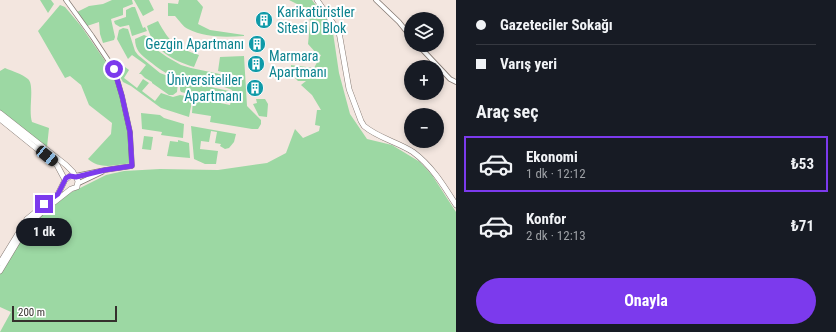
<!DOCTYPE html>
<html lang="tr">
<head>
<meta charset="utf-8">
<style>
  body { margin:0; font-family:"Roboto Condensed",sans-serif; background:#242831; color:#f1f3f6; height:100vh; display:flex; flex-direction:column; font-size:15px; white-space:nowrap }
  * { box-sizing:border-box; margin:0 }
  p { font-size:13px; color:#9ea1a6 }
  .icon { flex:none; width:22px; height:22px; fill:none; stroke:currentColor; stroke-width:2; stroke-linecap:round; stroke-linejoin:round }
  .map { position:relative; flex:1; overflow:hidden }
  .details { display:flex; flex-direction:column; background:#171b24; width:380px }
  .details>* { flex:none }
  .banner { display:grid; align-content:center; height:88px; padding:0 20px; background:#171b24 }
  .fabs { position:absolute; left:404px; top:12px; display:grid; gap:8px }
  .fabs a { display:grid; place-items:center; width:40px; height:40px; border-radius:50%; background:#171b24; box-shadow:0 2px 6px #0003; font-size:20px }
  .scale { position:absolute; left:12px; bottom:10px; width:105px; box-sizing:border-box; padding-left:4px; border:2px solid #35302d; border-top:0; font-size:11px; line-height:14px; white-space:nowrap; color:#35302d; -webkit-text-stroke:3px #fff; paint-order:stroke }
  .end { position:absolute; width:18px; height:18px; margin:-9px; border:5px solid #7c3aed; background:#fff; box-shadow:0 0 0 2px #fff }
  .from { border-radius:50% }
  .bubble { position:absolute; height:28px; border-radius:14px; background:#171b24; box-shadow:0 2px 6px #0003; font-size:13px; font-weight:700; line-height:28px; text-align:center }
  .car { position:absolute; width:12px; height:24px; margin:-12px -6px; border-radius:5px; box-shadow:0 0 3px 1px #0007; background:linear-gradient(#222 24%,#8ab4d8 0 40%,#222 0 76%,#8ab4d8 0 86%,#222 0) }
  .banner b { display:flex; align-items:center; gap:14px; height:38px; font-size:15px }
  .banner b+b { border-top:1px solid #363941 }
  .banner i { width:10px; height:10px; background:#f1f3f6 }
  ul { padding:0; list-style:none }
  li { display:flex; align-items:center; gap:12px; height:56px; margin:0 8px 6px; padding:0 12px; border:2px solid transparent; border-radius:0px }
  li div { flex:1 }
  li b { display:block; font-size:15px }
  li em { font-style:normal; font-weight:700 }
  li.active { border-color:#7c3aed }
  li>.icon { width:36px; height:36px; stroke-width:1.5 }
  h2 { padding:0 20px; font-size:18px; line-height:48px }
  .cta { display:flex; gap:8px; margin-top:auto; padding:8px 20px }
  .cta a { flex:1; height:46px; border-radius:24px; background:#7c3aed; color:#fff; font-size:16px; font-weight:700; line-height:46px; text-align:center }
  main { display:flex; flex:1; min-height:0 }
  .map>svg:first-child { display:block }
  .green { fill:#9cd8a3 }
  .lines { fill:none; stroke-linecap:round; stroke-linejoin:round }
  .minor-casing { stroke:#837871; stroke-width:5.5 }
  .major-casing { stroke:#837871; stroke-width:6 }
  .minor { stroke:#fff; stroke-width:4 }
  .major { stroke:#fff; stroke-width:5 }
  .route { stroke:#7c3aed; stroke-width:5 }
  .labels { text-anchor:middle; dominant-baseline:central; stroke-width:4; stroke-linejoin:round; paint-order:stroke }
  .culture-label { font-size:14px; fill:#0d838f; stroke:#fff; text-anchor:start }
</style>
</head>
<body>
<main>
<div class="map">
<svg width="456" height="332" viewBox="0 0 456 332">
  <rect width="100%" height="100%" fill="#f3e6df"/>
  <!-- green -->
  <path class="green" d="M 40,0 L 51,0 L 54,4 L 48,13 Z
    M 112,0 L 132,0 L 133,4 L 123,8 L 123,15 L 111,19 L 115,37 L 114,40 L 103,43 L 100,34 L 99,22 L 87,26 L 77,12 L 89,6 L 103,4 Z
    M 134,0 L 149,0 L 154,10 L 143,16 Z
    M 179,0 L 197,0 L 203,7 L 198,24 L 210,30 L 244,35 L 244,36 C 226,37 205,38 188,29 C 183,27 179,20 175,16 L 168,16 L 168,3 L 178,4 Z
    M 289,0 L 312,0 L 332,26 L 339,73 L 350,114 L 367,139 L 392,145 L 420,162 L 432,175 L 456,212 L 456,332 L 0,332 L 11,312 L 0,307 L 0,271 L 27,226 L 68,194 L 106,175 L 124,171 L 160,169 L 218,170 L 267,163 L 286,153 L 295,129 L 303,138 L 319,131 L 320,126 L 315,125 L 317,110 L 321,110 L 312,95 L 301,85 L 306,81 L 298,81 L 291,74 L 291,65 L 314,68 L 321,55 L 316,53 L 308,44 L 310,23 L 309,13 L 301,6 Z
    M 60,5 L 65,7 L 81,26 L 112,71 L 120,96 L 128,130 L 131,163 C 116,165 100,170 88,159 L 111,134 L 112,123 L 89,105 L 81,85 L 70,76 L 65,78 L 38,31 Z
    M 132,7 L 135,7 L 143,28 L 145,27 L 147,31 L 132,36 L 129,25 L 120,27 L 115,24 L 114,21 L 126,17 L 126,10 Z
    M 158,21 C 170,43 175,47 199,55 L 194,67 C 172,60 154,51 147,26 Z
    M 123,28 L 128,29 L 135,51 L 138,55 L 160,73 L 176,79 L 178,82 L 177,92 L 173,95 L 169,95 L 152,83 L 152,82 L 145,78 L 141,74 L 139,74 L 146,65 L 132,55 L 128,59 L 117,39 L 119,30 Z
    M 144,35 L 149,37 L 157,50 L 167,57 L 181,65 L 191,68 L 234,77 L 234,75 L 218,71 L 220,57 L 244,56 L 247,106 L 261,120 L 261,124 L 258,129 L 252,129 L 210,122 L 211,116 L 192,113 L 193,100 L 196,98 L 230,105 L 233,93 L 232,90 C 221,84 192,83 178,78 C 167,75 158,68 149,61 C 141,55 135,50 135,39 Z
    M 125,67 L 129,70 L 124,78 L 137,88 L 143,79 L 149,83 L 142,91 L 155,101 L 161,93 L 173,97 L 180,95 L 190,97 L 192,101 L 189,117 L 161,108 L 131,86 L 123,82 L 119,75 Z
    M 5,68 C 12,71 22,74 28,79 C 35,85 28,110 32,122 L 49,128 L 47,147 L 0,111 L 0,71 Z
    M 184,81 L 229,91 L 230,95 L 227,103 L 181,92 L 180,90 L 180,82 Z
    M 256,99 L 265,99 L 268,104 L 267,117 L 259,116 L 253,104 L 257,103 Z
    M 141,113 L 160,115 L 164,118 L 184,124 L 183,138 L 161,135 L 162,132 L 142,129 Z
    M 191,126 L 236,134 L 234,142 L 229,148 L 225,149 L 220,146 L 221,144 L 215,143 L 217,132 L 211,131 L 209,142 L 201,141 L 200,149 L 218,151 L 216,164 L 205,164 L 194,159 Z
    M 144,136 L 153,137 L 151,150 L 142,149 Z
    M 178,140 L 189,143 L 190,158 L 167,156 L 170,141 L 178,142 Z"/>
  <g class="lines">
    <defs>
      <path id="minor" d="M 66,0 L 92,36 L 114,69 L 122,96 L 130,132 L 132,166 L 105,170 L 75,176
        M 376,0 L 399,22 L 411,37
        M 418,45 L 450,79 L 456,82
        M 79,183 L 102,172"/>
      <path id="major" d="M 317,0 L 339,32 L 349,89 L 361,121 L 364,126 C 378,138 398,142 413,152 C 432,166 444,186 456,205
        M 0,113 L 66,165 L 73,172 L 75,176 L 70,176 L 65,180 L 57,165 L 0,119
        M 0,263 L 27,219 L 58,194 L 64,182
        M 0,271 L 27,226 L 43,211 L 71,189 L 77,187 L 78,181 L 76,177"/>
    </defs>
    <!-- minor casing -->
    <use href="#minor" class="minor-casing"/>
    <!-- major casing -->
    <use href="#major" class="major-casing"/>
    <!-- minor -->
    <use href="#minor" class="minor"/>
    <!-- major -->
    <use href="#major" class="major"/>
  </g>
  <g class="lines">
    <!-- route -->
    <path class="route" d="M 44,204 L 58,194 L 66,178 L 70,176 L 76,177 L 105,170 L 132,166 L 130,132 L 122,96 L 114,69"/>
  </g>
  <!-- icons -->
  <defs>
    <symbol id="building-disc" viewBox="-11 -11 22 22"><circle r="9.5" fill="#0f9aa8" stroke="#fff"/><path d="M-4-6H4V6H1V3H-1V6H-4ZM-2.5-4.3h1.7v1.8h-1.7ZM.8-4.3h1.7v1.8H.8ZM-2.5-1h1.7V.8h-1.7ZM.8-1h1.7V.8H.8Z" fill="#fff"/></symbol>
  </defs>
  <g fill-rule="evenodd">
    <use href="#building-disc" x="254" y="10" width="20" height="20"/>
    <use href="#building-disc" x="247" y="34" width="20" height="20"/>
    <use href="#building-disc" x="246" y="54" width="20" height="20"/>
    <use href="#building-disc" x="245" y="78" width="20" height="20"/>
  </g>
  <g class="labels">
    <!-- culture labels -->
    <g class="culture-label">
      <text x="277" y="12">Karikatüristler<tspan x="277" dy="16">Sitesi D Blok</tspan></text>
      <text x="244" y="44" text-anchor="end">Gezgin Apartmanı</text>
      <text x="269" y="56">Marmara<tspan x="269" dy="16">Apartmanı</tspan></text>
      <text x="242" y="80" text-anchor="end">Üniversiteliler<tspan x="242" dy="16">Apartmanı</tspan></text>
    </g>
  </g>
</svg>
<div class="fabs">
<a><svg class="icon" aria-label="layers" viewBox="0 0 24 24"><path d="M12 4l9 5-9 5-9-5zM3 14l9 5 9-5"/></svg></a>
<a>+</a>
<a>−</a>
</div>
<div class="scale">200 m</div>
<i class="end from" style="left:114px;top:69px"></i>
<i class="end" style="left:44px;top:204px"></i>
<div class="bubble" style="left:16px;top:218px;width:56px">1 dk</div>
<i class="car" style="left:47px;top:156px;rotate:129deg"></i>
</div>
<section class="details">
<div class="banner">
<b><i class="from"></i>Gazeteciler Sokağı</b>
<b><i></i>Varış yeri</b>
</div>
<h2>Araç seç</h2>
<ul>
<li class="active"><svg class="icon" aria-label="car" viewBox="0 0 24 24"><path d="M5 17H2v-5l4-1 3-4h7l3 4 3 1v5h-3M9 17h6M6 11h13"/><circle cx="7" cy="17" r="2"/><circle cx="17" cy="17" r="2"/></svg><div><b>Ekonomi</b><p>1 dk · 12:12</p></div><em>₺53</em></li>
<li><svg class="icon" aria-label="car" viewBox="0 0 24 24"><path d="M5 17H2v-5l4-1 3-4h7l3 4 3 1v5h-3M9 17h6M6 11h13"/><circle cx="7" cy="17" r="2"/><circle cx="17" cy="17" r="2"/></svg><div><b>Konfor</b><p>2 dk · 12:13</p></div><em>₺71</em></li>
</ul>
<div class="cta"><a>Onayla</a></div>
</section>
</main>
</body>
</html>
